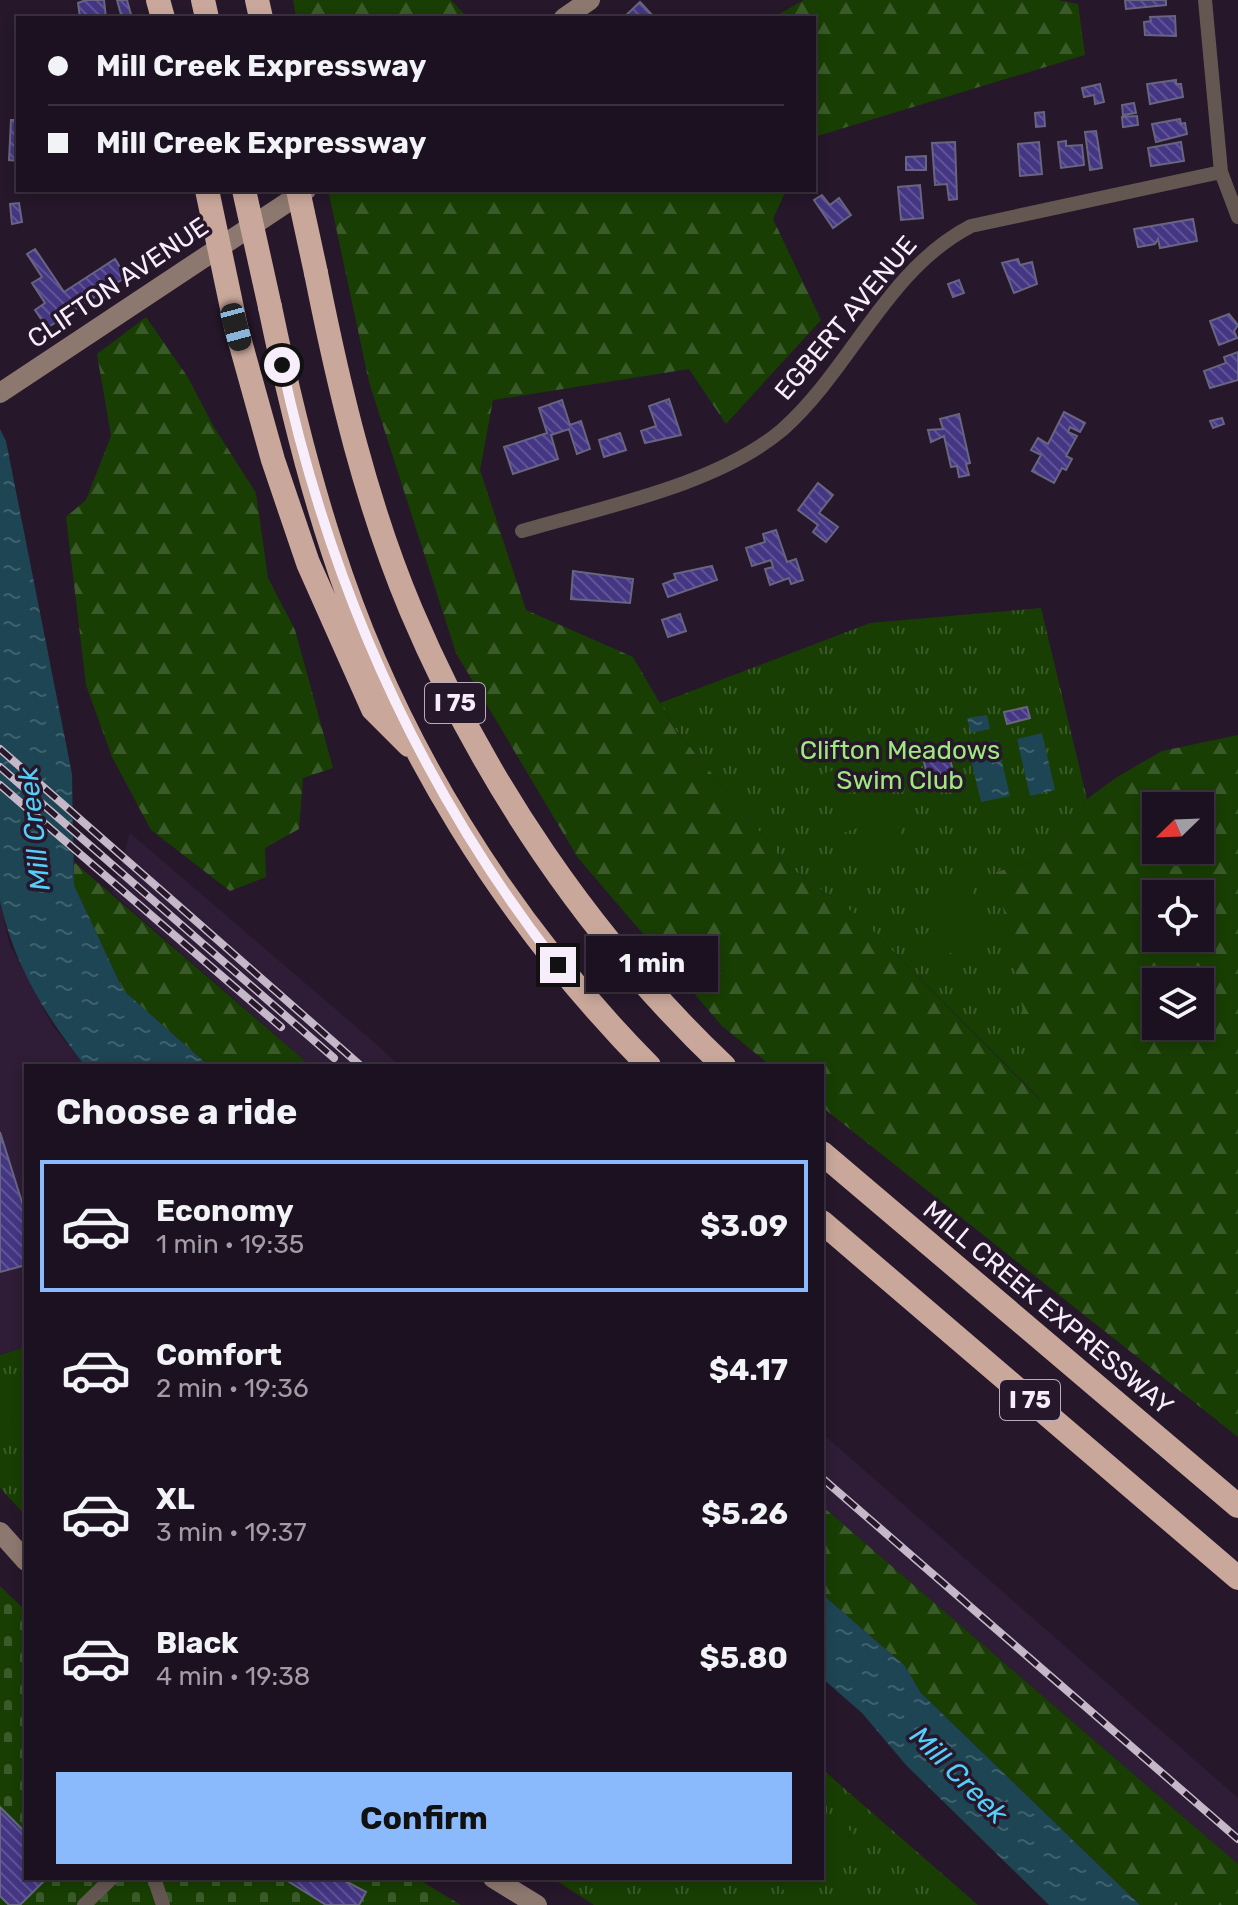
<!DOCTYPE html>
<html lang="en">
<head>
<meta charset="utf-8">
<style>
  body { margin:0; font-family:Rubik,sans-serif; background:#291f2d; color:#f1f3f6; height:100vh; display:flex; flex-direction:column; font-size:30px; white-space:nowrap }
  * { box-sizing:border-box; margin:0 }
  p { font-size:26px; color:#a09da5 }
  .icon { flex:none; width:44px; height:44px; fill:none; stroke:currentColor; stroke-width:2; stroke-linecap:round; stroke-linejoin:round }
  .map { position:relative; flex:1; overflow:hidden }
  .sheet { position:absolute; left:24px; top:1064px; width:800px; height:816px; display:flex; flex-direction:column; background:#1c1120; border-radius:0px; box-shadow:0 4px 12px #0003,0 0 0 2px #3a313e }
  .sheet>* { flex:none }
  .guide { position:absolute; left:16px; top:16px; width:800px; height:176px; border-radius:0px; box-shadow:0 4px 12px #0003,0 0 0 2px #3a313e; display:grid; align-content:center; height:176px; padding:0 32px; background:#1c1120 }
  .needle { width:52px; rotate:247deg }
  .buttons { position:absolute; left:1142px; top:792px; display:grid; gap:16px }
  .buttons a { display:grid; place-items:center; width:72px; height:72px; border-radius:0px; background:#1c1120; box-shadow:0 4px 12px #0003,0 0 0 2px #3a313e; font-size:40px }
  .end { position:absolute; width:36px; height:36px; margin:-18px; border:10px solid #f7edfb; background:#111; box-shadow:0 0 0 4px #111 }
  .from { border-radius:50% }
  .bubble { position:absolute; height:56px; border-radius:0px; background:#1c1120; box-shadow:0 4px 12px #0003,0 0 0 2px #3a313e; font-size:26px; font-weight:700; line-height:56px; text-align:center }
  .car { position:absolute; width:24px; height:48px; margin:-24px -12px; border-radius:10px; box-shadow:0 0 6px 2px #0007; background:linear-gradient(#222 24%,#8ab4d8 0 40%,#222 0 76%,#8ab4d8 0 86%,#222 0) }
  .guide b { display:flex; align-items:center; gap:28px; height:76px; font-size:30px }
  .guide b+b { border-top:2px solid #3a313e }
  .guide i { width:20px; height:20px; background:#f1f3f6 }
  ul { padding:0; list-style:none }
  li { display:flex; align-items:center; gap:24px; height:132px; margin:0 16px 12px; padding:0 16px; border:4px solid transparent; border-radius:0px }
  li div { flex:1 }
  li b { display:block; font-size:30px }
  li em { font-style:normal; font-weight:700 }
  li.on { border-color:#8abafc }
  li>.icon { width:72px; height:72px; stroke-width:1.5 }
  h2 { padding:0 32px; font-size:36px; line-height:96px }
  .cta { display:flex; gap:16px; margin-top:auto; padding:16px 32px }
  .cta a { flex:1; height:92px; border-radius:0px; background:#8abafc; color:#111; font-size:32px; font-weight:700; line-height:92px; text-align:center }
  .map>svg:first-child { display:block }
  .built { fill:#2f1c36 }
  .grass { fill:url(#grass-tufts) }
  .forest { fill:url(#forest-firs); fill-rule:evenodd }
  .cemetery { fill:url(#cemetery-stones) }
  .pitch { fill:#183e03 }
  .water { fill:url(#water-ripples) }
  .building { fill:url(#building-back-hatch); stroke:#676580; stroke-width:2 }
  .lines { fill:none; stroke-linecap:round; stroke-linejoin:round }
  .minor { stroke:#645752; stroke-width:14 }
  .secondary { stroke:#8d786f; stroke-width:20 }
  .motorway { stroke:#c9a79b; stroke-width:24 }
  .rail-casing { stroke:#c5b9c9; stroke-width:8 }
  .rail { stroke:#26172b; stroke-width:5; stroke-dasharray:15; stroke-linecap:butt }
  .motorway-bridge { stroke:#c9a79b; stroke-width:24 }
  .route { stroke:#f7edfb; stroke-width:10 }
  .labels { text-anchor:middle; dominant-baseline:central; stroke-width:7; stroke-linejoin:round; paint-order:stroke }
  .shield { fill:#26172b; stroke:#b8adbd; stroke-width:2 }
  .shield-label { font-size:24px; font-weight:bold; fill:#f7edfb }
  .street-label { font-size:26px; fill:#f7edfb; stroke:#26172b }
  .park-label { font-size:26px; fill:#9fe880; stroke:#26172b }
  .water-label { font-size:28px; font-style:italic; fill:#54cffb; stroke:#26172b }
</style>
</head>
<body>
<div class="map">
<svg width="1238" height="1905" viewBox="0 0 1238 1905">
  <defs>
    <pattern id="grass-tufts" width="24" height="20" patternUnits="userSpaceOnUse" patternTransform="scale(2)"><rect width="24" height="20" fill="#183e03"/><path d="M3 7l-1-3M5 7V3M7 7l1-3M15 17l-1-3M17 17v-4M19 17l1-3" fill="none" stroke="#3a5a29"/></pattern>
    <pattern id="forest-firs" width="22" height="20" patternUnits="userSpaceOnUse" patternTransform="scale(2)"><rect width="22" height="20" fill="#183e03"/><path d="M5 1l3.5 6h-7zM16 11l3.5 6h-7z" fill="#3a5a29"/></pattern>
    <pattern id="cemetery-stones" width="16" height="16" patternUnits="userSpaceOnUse" patternTransform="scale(2)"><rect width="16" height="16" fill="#183e03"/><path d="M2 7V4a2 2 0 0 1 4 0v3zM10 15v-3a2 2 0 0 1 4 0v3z" fill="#3a5a29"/></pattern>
    <pattern id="water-ripples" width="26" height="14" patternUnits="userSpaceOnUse" patternTransform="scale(2)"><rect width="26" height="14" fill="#1e4553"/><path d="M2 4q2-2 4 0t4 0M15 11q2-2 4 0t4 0" fill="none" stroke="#3f606d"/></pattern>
    <pattern id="building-back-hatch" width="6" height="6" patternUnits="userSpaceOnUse" patternTransform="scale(2)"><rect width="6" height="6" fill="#443683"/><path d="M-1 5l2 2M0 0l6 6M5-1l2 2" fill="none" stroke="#605395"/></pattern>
  </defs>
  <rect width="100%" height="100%" fill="#26172b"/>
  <!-- built -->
  <path class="built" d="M 130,833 L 375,1043 L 400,1066 L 311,1066 L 112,893 Z
    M 0,901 L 9,943 L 52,1025 L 85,1066 L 26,1066 L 26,1347 L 0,1355 Z
    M 822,1433 L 1238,1798 L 1238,1864 L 822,1506 Z"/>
  <!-- grass -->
  <path class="grass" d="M 1041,608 L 1087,799 L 1054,855 L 996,872 L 1042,1101 L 858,916 L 788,866 L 675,729 L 660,703 L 870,623 Z
    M 26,1347 L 26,1516 L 0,1488 L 0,1355 Z
    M 822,1769 L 978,1905 L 594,1905 L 552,1878 L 822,1878 Z"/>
  <!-- forest -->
  <path class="forest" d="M 293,0 L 451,0 L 468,18 L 296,18 Z
    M 804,0 L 1058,0 L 1078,4 L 1085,55 L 814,137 L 814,18 L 772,18 Z
    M 328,190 L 786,190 L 773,219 L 821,320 L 726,424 L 689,369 L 493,400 L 480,470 L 526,610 L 633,657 L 675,729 L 788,866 L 858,916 L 1040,1100 L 996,872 L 1054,855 L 1087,799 L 1117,777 L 1162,751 L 1238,735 L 1238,1437 L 822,1107 L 822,1066 L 771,1066 L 722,1026 L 578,858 L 456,653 L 369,382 ZM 1200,806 L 1200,850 L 1156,850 L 1156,806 ZM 1156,894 L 1200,894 L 1200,938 L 1156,938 ZM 1200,982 L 1200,1026 L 1156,1026 L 1156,982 Z
    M 146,317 L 187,376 L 214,427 L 256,493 L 268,578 L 295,630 L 333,768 L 303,778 L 299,829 L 265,848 L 266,877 L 230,891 L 151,830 L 112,757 L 86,685 L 66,517 L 86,500 L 111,436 L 97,354 Z
    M 74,862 L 311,1066 L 209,1066 L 123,990 L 74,885 Z
    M 822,1506 L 1238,1864 L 1238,1905 L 1140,1905 L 921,1693 L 905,1666 L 822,1594 Z"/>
  <!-- cemetery -->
  <path class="cemetery" d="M 0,1586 L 26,1611 L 26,1878 L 416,1878 L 461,1905 L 0,1905 Z"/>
  <!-- pitch -->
  <path class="pitch" d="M 865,723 L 873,748 L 819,766 L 811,740 Z
    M 876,757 L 884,782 L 830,800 L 822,774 Z
    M 887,790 L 895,816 L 841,833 L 833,808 Z
    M 898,825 L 906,850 L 852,868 L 844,843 Z
    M 970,883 L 978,908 L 924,924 L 916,899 Z
    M 980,917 L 987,942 L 933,958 L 926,933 Z
    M 26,1371 L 26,1432 L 0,1412 L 0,1392 Z
    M 822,1810 L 852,1832 L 822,1874 Z
    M 767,1878 L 819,1878 L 802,1903 Z"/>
  <!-- water -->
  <path class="water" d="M 0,429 L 6,441 L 72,774 L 74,885 L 123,990 L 209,1066 L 85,1066 C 45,1015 14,965 0,901 Z
    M 987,715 L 990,729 L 971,733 L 967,718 Z
    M 1042,733 L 1055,790 L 1030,796 L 1017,739 Z
    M 997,740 L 1010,796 L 981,802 L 968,747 Z
    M 822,1594 L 905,1666 L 921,1693 L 1140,1905 L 1049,1905 L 906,1765 L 862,1713 L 822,1678 Z"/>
  <!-- building -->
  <path class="building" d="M 86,0 L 104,0 L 106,18 L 80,18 L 78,3 Z
    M 117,0 L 127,0 L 132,18 L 122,18 Z
    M 1125,0 L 1166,0 L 1166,5 L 1126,9 Z
    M 640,2 L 653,16 L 623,18 Z
    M 1175,16 L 1176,36 L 1145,35 L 1144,22 L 1151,21 L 1150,17 Z
    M 1176,80 L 1176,84 L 1181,84 L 1183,97 L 1150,104 L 1147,84 Z
    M 1100,84 L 1104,102 L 1095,104 L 1094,95 L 1084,97 L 1082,88 Z
    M 1134,103 L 1136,113 L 1123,115 L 1122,105 Z
    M 1044,112 L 1045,126 L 1036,127 L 1035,113 Z
    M 1137,116 L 1138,125 L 1123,127 L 1122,117 Z
    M 1180,119 L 1181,124 L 1185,123 L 1187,134 L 1156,142 L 1152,124 Z
    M 11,120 L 18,120 L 18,161 L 9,160 Z
    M 1096,131 L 1102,168 L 1090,170 L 1085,132 Z
    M 1066,141 L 1066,146 L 1082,145 L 1084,165 L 1061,168 L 1058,142 Z
    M 955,142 L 957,199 L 949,200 L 947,184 L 935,185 L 932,143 Z
    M 1039,142 L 1042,174 L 1020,176 L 1018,144 Z
    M 1181,142 L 1184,161 L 1151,166 L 1148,148 Z
    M 926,156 L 926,170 L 906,170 L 906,157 Z
    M 920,185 L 923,218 L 901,220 L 898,187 Z
    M 822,195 L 830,205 L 839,198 L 851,215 L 833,228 L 814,200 Z
    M 19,203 L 22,222 L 12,224 L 10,204 Z
    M 1193,219 L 1197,241 L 1160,248 L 1158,239 L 1155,244 L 1138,247 L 1134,229 Z
    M 35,249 L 64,292 L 115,259 L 126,277 L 47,328 L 35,310 L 45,303 L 32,283 L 42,277 L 27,254 Z
    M 1018,259 L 1020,265 L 1032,262 L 1037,284 L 1014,293 L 1002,263 Z
    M 959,280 L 964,293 L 953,297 L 948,284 Z
    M 1229,314 L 1238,325 L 1234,331 L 1237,338 L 1219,345 L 1210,321 Z
    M 1238,352 L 1238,380 L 1210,388 L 1204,371 L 1226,363 L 1224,357 Z
    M 669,399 L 681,435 L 645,443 L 641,431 L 656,426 L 649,406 Z
    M 562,400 L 570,425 L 581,421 L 590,449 L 577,454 L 569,429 L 551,435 L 558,459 L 513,474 L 504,447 L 547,433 L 539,408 Z
    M 1064,412 L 1085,423 L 1080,432 L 1070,427 L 1068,432 L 1077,436 L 1066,456 L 1072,459 L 1066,470 L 1062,468 L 1054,483 L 1032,471 L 1041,455 L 1031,450 L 1038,438 L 1048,444 Z
    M 959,414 L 970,463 L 966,464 L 969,475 L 959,477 L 957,466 L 951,467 L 944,436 L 931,442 L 928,430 L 943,429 L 940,419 Z
    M 1222,418 L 1224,424 L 1213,428 L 1210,421 Z
    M 620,433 L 626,450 L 604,457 L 599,440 Z
    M 818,483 L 833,495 L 819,513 L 838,527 L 826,542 L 813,532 L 818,525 L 798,510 Z
    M 776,530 L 787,562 L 796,559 L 803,580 L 791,584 L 789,578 L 770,585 L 765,569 L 773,567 L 771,560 L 752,566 L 746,548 L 765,542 L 763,534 Z
    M 712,566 L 717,580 L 668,597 L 663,584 L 676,579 L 674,574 Z
    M 573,571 L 633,579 L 630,603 L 571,599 Z
    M 680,614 L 686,631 L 668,637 L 662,620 Z
    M 1027,707 L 1030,718 L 1007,724 L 1004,712 Z
    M 946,744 L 953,771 L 928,778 L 921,750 Z
    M 0,1132 L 26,1215 L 26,1265 L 0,1272 Z
    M 0,1807 L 26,1833 L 26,1878 L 47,1878 L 20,1905 L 9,1905 L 0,1896 Z
    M 283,1878 L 340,1878 L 366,1892 L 359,1905 L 326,1905 Z"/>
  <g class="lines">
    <!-- minor -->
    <path class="minor" d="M 1205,0 L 1221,172 L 1238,217
      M 522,531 C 603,507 717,485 782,430 C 852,368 886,270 971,226 L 1221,172
      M 154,1878 L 163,1905
      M 84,1905 L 112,1878"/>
    <!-- secondary -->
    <path class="secondary" d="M 564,18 L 590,0
      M 0,393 L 306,190
      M 0,1532 L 26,1561
      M 493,1878 L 537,1905"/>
    <!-- motorway -->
    <path class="motorway" d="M 158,0 L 163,18
      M 203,0 L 207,18
      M 257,0 L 261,18
      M 316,273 C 339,388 366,503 411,610 C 483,780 590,939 724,1066
      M 270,307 C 287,389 306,469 332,548 C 394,742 506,921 649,1066
      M 236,327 L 273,460 L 308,563 L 373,709 L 409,745
      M 822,1153 L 1238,1506
      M 822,1222 L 1238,1578"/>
    <defs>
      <path id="rail" d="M 0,749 L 361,1066
        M 0,767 L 334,1058
        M 0,785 L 281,1027
        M 822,1478 L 1238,1839"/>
    </defs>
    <!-- rail casing -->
    <use href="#rail" class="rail-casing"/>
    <!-- rail -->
    <use href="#rail" class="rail"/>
    <!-- motorway-bridge -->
    <path class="motorway-bridge" d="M 207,190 L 236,327
      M 244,190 L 270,307
      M 298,190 L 316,273"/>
  </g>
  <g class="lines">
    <!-- route -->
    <path class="route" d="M 282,365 C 329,584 420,788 558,965"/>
  </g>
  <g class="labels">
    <!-- shield labels -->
    <g class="shield">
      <rect x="425" y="683" width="60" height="40" rx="6"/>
      <rect x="1000" y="1380" width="60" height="40" rx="6"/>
    </g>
    <g class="shield-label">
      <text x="455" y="703">I 75</text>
      <text x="1030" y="1400">I 75</text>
    </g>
    <!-- street labels -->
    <g class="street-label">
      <text transform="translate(118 283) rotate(-34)">CLIFTON AVENUE</text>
      <text transform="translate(846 318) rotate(-50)">EGBERT AVENUE</text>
      <text transform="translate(1048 1308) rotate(40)">MILL CREEK EXPRESSWAY</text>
    </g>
    <!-- park labels -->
    <g class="park-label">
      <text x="900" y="750">Clifton Meadows<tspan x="900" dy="30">Swim Club</tspan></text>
    </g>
    <!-- water labels -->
    <g class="water-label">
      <text transform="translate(34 829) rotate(-96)">Mill Creek</text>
      <text transform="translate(959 1775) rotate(45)">Mill Creek</text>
    </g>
  </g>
</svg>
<div class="buttons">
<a><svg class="needle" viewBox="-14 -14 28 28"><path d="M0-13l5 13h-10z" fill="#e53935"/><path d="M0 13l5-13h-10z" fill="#a09da5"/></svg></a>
<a><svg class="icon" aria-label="locate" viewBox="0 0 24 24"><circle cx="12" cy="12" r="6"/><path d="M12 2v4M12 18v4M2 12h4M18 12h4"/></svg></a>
<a><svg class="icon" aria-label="layers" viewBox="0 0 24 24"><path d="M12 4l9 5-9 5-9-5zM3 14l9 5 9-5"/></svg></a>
</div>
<i class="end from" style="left:282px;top:365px"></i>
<i class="end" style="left:558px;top:965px"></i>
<div class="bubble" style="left:586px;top:936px;width:132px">1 min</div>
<i class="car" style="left:236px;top:327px;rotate:165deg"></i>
<div class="guide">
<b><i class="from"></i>Mill Creek Expressway</b>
<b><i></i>Mill Creek Expressway</b>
</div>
<section class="sheet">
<h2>Choose a ride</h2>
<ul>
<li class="on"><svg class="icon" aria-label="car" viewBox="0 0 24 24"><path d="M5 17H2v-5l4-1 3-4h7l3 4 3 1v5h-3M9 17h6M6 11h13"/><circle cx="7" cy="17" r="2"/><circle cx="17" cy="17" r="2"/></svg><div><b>Economy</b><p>1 min · 19:35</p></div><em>$3.09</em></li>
<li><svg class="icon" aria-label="car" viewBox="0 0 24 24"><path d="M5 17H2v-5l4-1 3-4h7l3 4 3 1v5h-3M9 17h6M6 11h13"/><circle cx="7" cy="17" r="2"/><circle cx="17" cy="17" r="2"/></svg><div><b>Comfort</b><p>2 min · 19:36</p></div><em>$4.17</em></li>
<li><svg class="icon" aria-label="car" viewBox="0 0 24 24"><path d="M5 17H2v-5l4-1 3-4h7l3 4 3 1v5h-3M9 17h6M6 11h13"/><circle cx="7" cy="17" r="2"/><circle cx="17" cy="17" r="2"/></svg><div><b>XL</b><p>3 min · 19:37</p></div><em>$5.26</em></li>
<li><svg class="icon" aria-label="car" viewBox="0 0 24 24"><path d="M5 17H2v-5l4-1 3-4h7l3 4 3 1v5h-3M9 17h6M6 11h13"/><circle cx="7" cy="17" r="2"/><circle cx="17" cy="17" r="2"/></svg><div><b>Black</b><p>4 min · 19:38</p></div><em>$5.80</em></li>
</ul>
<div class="cta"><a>Confirm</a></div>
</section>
</div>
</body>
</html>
